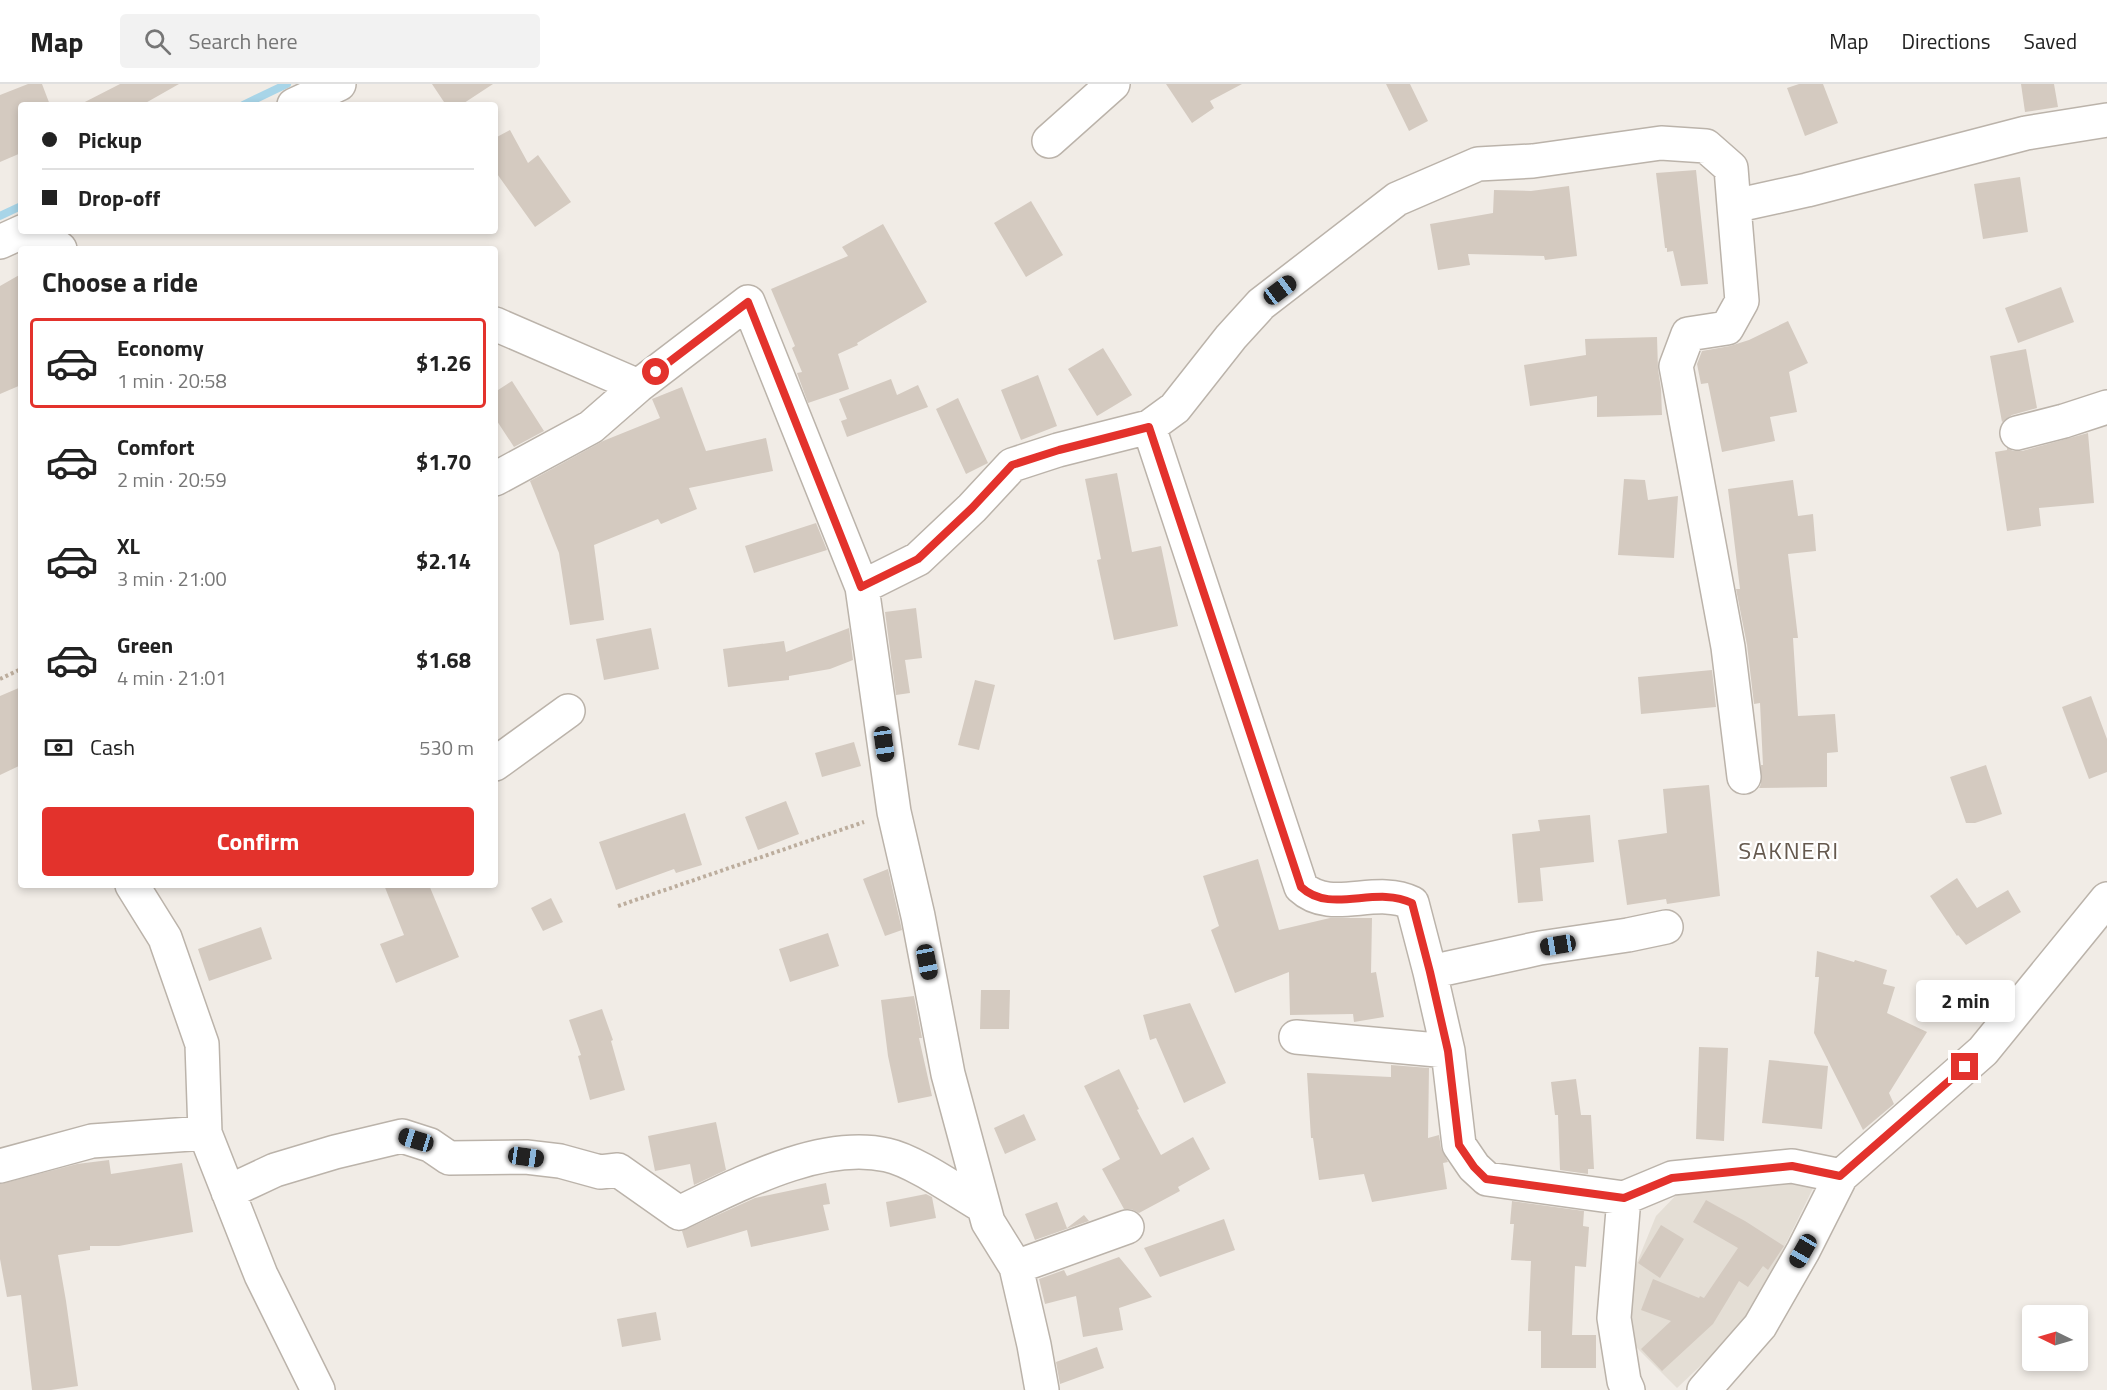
<!DOCTYPE html>
<html lang="en">
<head>
<meta charset="utf-8">
<style>
  body { margin:0; font-family:"Titillium Web",sans-serif; background:#f2f2f2; color:#222; height:100vh; display:flex; flex-direction:column; font-size:22px; white-space:nowrap }
  * { box-sizing:border-box; margin:0 }
  p { font-size:20px; color:#767676 }
  .icon { flex:none; width:33px; height:33px; fill:none; stroke:currentColor; stroke-width:2; stroke-linecap:round; stroke-linejoin:round }
  .map { position:relative; flex:1; overflow:hidden }
  .drawer { position:absolute; left:18px; top:162px; width:480px; height:642px; display:flex; flex-direction:column; background:#fff; border-radius:6px; box-shadow:0 3px 9px #0003 }
  .drawer>* { flex:none }
  .banner { position:absolute; left:18px; top:18px; width:480px; height:132px; border-radius:6px; box-shadow:0 3px 9px #0003; display:grid; align-content:center; height:132px; padding:0 24px; background:#fff }
  .needle { width:39px; rotate:275deg }
  .controls { position:absolute; left:2022px; top:1221px; display:grid; gap:12px }
  .controls a { display:grid; place-items:center; width:66px; height:66px; border-radius:6px; background:#fff; box-shadow:0 3px 9px #0003; font-size:30px }
  .end { position:absolute; width:27px; height:27px; margin:-14px; border:8px solid #e3322c; background:#fff; box-shadow:0 0 0 3px #fff }
  .from { border-radius:50% }
  .bubble { position:absolute; height:42px; border-radius:6px; background:#fff; box-shadow:0 3px 9px #0003; font-size:20px; font-weight:700; line-height:42px; text-align:center }
  .car { position:absolute; width:18px; height:36px; margin:-18px -9px; border-radius:8px; box-shadow:0 0 4px 2px #0007; background:linear-gradient(#222 24%,#8ab4d8 0 40%,#222 0 76%,#8ab4d8 0 86%,#222 0) }
  .banner b { display:flex; align-items:center; gap:21px; height:57px; font-size:22px }
  .banner b+b { border-top:2px solid #e0e0e0 }
  .banner i { width:15px; height:15px; background:#222 }
  ul { padding:0; list-style:none }
  li { display:flex; align-items:center; gap:18px; height:90px; margin:0 12px 9px; padding:0 12px; border:3px solid transparent; border-radius:6px }
  li div { flex:1 }
  li b { display:block; font-size:22px }
  li em { font-style:normal; font-weight:700 }
  li.on { border-color:#e3322c }
  li>.icon { width:54px; height:54px; stroke-width:1.5 }
  h2 { padding:0 24px; font-size:27px; line-height:72px }
  .pay { display:flex; align-items:center; gap:15px; height:66px; padding:0 24px; font-size:22px }
  .pay p { margin-inline-start:auto }
  .cta { display:flex; gap:12px; margin-top:auto; padding:12px 24px }
  .cta a { flex:1; height:69px; border-radius:6px; background:#e3322c; color:#fff; font-size:24px; font-weight:700; line-height:69px; text-align:center }
  header { display:flex; align-items:center; gap:36px; box-sizing:border-box; height:84px; padding:0 30px; background:#fff; border-bottom:2px solid #e0e0e0 }
  header strong { font-size:28px }
  nav { display:flex; gap:33px; margin-inline-start:auto; font-size:21px }
  .search { width:420px; height:54px; background:#f2f2f2; display:flex; align-items:center; gap:15px; box-sizing:border-box; padding:0 21px; border-radius:6px; color:#767676; font-size:22px }
  .map>svg:first-child { display:block }
  .residential { fill:#e4ded5 }
  .lines { fill:none; stroke-linecap:round; stroke-linejoin:round }
  .stream { stroke:#a8d5e8; stroke-width:8 }
  .building { fill:#d4cac0 }
  .minor-casing { stroke:#bbb3aa; stroke-width:36 }
  .path { stroke:#bcad9d; stroke-width:4; stroke-dasharray:3 3; stroke-linecap:butt }
  .minor { stroke:#fff; stroke-width:33 }
  .route { stroke:#e3322c; stroke-width:8 }
  .labels { text-anchor:middle; dominant-baseline:central; stroke-width:4.5; stroke-linejoin:round; paint-order:stroke }
  .neighbourhood-label { font-size:24px; letter-spacing:1.5px; fill:#65594e; stroke:#fff }
</style>
</head>
<body>
<header>
<strong>Map</strong>
<div class="search"><svg class="icon" aria-label="search" viewBox="0 0 24 24"><circle cx="10" cy="10" r="6"/><path d="M15 15l6 6"/></svg>Search here</div>
<nav><a>Map</a><a>Directions</a><a>Saved</a></nav>
</header>
<div class="map">
<svg width="2107" height="1306" viewBox="0 0 2107 1306">
  <rect width="100%" height="100%" fill="#f1ece6"/>
  <!-- residential -->
  <path class="residential" d="M 1816,1098 L 1748,1237 L 1677,1304 L 1629,1256 L 1634,1186 L 1656,1132 L 1683,1104 Z"/>
  <g class="lines">
    <!-- stream -->
    <path class="stream" d="M 243,21 L 287,0
      M 0,132 L 21,122"/>
  </g>
  <!-- building -->
  <path class="building" d="M 28,0 L 42,0 L 50,21 L 21,21 L 21,69 L 0,78 L 0,11 Z
    M 120,0 L 179,0 L 142,21 L 79,21 Z
    M 432,0 L 493,0 L 461,21 L 446,21 Z
    M 1166,0 L 1242,0 L 1210,17 L 1214,24 L 1192,39 Z
    M 1386,0 L 1410,0 L 1428,37 L 1409,47 Z
    M 1799,0 L 1823,0 L 1838,39 L 1805,52 L 1787,4 Z
    M 2021,0 L 2054,0 L 2058,23 L 2025,28 Z
    M 510,46 L 528,79 L 538,71 L 571,118 L 535,143 L 495,87 L 495,54 Z
    M 1696,86 L 1708,200 L 1681,202 L 1673,167 L 1667,168 L 1667,164 L 1665,164 L 1656,89 Z
    M 2020,93 L 2028,148 L 1983,155 L 1974,100 Z
    M 1569,102 L 1577,172 L 1545,176 L 1544,172 L 1468,170 L 1470,181 L 1438,186 L 1430,140 L 1493,129 L 1494,106 L 1531,107 Z
    M 1031,117 L 1063,171 L 1026,193 L 994,139 Z
    M 883,140 L 927,218 L 857,259 L 858,261 L 838,270 L 849,305 L 808,319 L 797,289 L 802,288 L 792,264 L 795,262 L 771,205 L 848,172 L 842,163 Z
    M 21,190 L 21,301 L 0,310 L 0,202 Z
    M 2061,203 L 2074,238 L 2018,259 L 2005,224 Z
    M 1788,237 L 1808,279 L 1789,288 L 1797,328 L 1770,333 L 1775,357 L 1722,368 L 1708,299 L 1701,300 L 1697,280 L 1702,267 L 1730,262 L 1749,256 Z
    M 1657,253 L 1658,285 L 1661,305 L 1662,331 L 1597,333 L 1597,312 L 1530,322 L 1524,281 L 1586,271 L 1585,255 Z
    M 1103,264 L 1132,311 L 1097,332 L 1068,285 Z
    M 2026,265 L 2037,324 L 2012,331 L 2002,338 L 1990,272 Z
    M 1038,291 L 1057,342 L 1021,356 L 1001,306 Z
    M 891,295 L 897,311 L 918,301 L 928,323 L 847,353 L 841,337 L 847,335 L 839,315 Z
    M 512,297 L 544,347 L 514,363 L 495,334 L 495,308 Z
    M 682,303 L 706,367 L 766,354 L 773,387 L 689,404 L 697,425 L 661,440 L 658,435 L 594,461 L 604,536 L 570,541 L 559,469 L 530,397 L 603,357 L 660,334 L 652,315 Z
    M 958,314 L 988,379 L 966,390 L 936,325 Z
    M 2088,349 L 2094,419 L 2039,424 L 2041,442 L 2007,447 L 1995,368 L 2007,366 L 2007,364 L 2013,367 L 2022,367 Z
    M 1117,389 L 1132,468 L 1161,462 L 1178,542 L 1114,556 L 1097,476 L 1101,475 L 1085,395 Z
    M 1624,395 L 1645,396 L 1648,416 L 1678,412 L 1674,474 L 1618,471 Z
    M 1793,396 L 1798,432 L 1813,430 L 1816,467 L 1788,470 L 1798,554 L 1793,554 L 1798,632 L 1835,630 L 1838,668 L 1827,669 L 1827,703 L 1759,704 L 1761,700 L 1761,681 L 1763,681 L 1760,619 L 1754,620 L 1747,561 L 1736,505 L 1740,505 L 1728,405 Z
    M 816,439 L 827,466 L 754,489 L 745,462 Z
    M 916,524 L 922,574 L 905,576 L 910,609 L 896,611 L 885,528 Z
    M 651,544 L 659,585 L 604,596 L 596,555 Z
    M 849,544 L 853,576 L 830,585 L 789,592 L 789,596 L 728,603 L 723,565 L 784,557 L 786,568 Z
    M 1712,586 L 1716,623 L 1641,630 L 1638,593 Z
    M 975,596 L 995,601 L 979,666 L 958,661 Z
    M 21,603 L 21,681 L 0,691 L 0,612 Z
    M 2091,612 L 2107,655 L 2107,688 L 2089,695 L 2062,623 Z
    M 854,658 L 861,682 L 822,693 L 815,669 Z
    M 1986,681 L 2002,730 L 1975,739 L 1966,739 L 1950,693 Z
    M 1709,701 L 1720,812 L 1667,820 L 1666,815 L 1627,821 L 1618,756 L 1667,749 L 1663,705 Z
    M 786,717 L 799,750 L 758,766 L 745,733 Z
    M 685,729 L 702,781 L 676,789 L 674,785 L 616,806 L 599,758 Z
    M 1590,731 L 1594,778 L 1540,784 L 1543,817 L 1518,819 L 1512,750 L 1540,747 L 1538,736 Z
    M 1258,775 L 1279,846 L 1330,834 L 1372,834 L 1371,889 L 1376,888 L 1384,933 L 1354,938 L 1353,930 L 1290,931 L 1289,888 L 1235,909 L 1211,846 L 1219,842 L 1203,792 Z
    M 888,785 L 902,846 L 885,852 L 863,795 Z
    M 1957,794 L 1977,824 L 2008,806 L 2021,828 L 1966,861 L 1958,851 L 1957,852 L 1930,812 Z
    M 384,801 L 429,801 L 459,873 L 396,899 L 380,860 L 404,851 Z
    M 551,814 L 563,838 L 543,847 L 531,824 Z
    M 261,843 L 272,875 L 209,897 L 198,865 Z
    M 828,849 L 839,882 L 790,898 L 779,865 Z
    M 1817,867 L 1854,878 L 1855,876 L 1887,886 L 1883,900 L 1895,903 L 1887,929 L 1927,948 L 1889,1009 L 1894,1020 L 1863,1046 L 1814,949 L 1819,893 L 1815,893 Z
    M 981,906 L 1010,906 L 1009,945 L 980,945 Z
    M 914,912 L 922,954 L 919,954 L 932,1012 L 898,1019 L 888,972 L 881,916 Z
    M 1190,919 L 1226,999 L 1184,1019 L 1156,954 L 1150,956 L 1143,931 Z
    M 602,925 L 613,956 L 611,957 L 625,1006 L 590,1016 L 578,972 L 581,971 L 569,936 Z
    M 1699,963 L 1728,964 L 1724,1057 L 1696,1055 Z
    M 1769,976 L 1828,982 L 1822,1045 L 1762,1039 Z
    M 1391,981 L 1429,984 L 1428,1054 L 1439,1051 L 1441,1064 L 1448,1078 L 1443,1079 L 1447,1105 L 1372,1118 L 1364,1090 L 1319,1096 L 1313,1054 L 1311,1054 L 1307,989 L 1391,993 Z
    M 1119,985 L 1139,1025 L 1137,1026 L 1161,1071 L 1193,1053 L 1210,1085 L 1178,1103 L 1180,1107 L 1139,1129 L 1131,1125 L 1124,1125 L 1102,1085 L 1120,1075 L 1084,1002 Z
    M 1576,995 L 1581,1031 L 1591,1031 L 1594,1085 L 1588,1085 L 1588,1090 L 1560,1086 L 1558,1031 L 1555,1031 L 1551,998 Z
    M 1024,1030 L 1036,1056 L 1005,1070 L 994,1044 Z
    M 716,1038 L 726,1086 L 694,1101 L 690,1080 L 655,1087 L 648,1052 Z
    M 109,1076 L 111,1090 L 182,1079 L 193,1148 L 119,1162 L 90,1162 L 90,1166 L 58,1171 L 66,1217 L 78,1302 L 51,1306 L 32,1306 L 21,1211 L 7,1213 L 0,1175 L 0,1100 L 77,1080 Z
    M 826,1099 L 830,1120 L 823,1121 L 829,1146 L 751,1163 L 747,1146 L 687,1164 L 682,1147 L 755,1114 Z
    M 926,1110 L 932,1113 L 936,1134 L 890,1143 L 886,1118 Z
    M 1706,1116 L 1745,1137 L 1784,1162 L 1768,1186 L 1763,1182 L 1748,1203 L 1739,1197 L 1713,1240 L 1662,1287 L 1641,1265 L 1671,1237 L 1641,1226 L 1653,1195 L 1699,1214 L 1700,1212 L 1704,1214 L 1738,1164 L 1693,1138 Z
    M 1512,1117 L 1584,1127 L 1583,1142 L 1589,1143 L 1586,1183 L 1575,1182 L 1572,1251 L 1596,1251 L 1596,1284 L 1541,1284 L 1541,1247 L 1528,1247 L 1531,1177 L 1511,1176 L 1514,1140 L 1510,1140 Z
    M 1057,1118 L 1067,1144 L 1084,1131 L 1089,1137 L 1035,1156 L 1025,1130 Z
    M 1224,1135 L 1235,1166 L 1160,1193 L 1144,1164 Z
    M 1661,1141 L 1684,1155 L 1660,1194 L 1638,1179 Z
    M 1119,1173 L 1152,1213 L 1119,1224 L 1123,1246 L 1083,1253 L 1076,1212 L 1045,1220 L 1039,1195 L 1064,1186 L 1067,1192 Z
    M 656,1228 L 661,1256 L 622,1263 L 617,1235 Z
    M 1097,1263 L 1104,1284 L 1060,1300 L 1056,1278 Z"/>
  <g class="lines">
    <defs>
      <path id="minor" d="M 294,21 L 339,0
        M 1049,57 L 1113,0
        M 1734,122 L 1742,217 L 1727,244 L 1688,250 L 1676,282 L 1728,563 L 1744,693
        M 37,147 L 60,165
        M 0,158 L 24,147
        M 495,240 L 638,302 L 748,218 L 862,503 L 918,475 L 972,424 L 1012,381 L 1058,366 L 1149,343 L 1175,324 L 1231,253 L 1261,220 L 1397,115 L 1478,80 L 1533,77 L 1661,59 L 1706,62 L 1731,84 L 1734,122 L 1807,106 L 2026,49 L 2107,36
        M 1149,343 L 1301,803 C 1331,831 1375,801 1412,819 L 1430,888
        M 2017,349 L 2064,337 L 2107,323
        M 495,395 L 591,343 L 638,302
        M 862,503 L 894,728 L 918,832 L 948,990 L 988,1138 L 1016,1183 L 1034,1261 L 1042,1306
        M 495,680 L 568,627
        M 132,801 L 165,854 L 202,960 L 205,1049 L 261,1191 L 318,1306
        M 1666,843 L 1628,851 L 1540,864 L 1430,888 L 1448,967 L 1459,1061 L 1474,1083 L 1487,1095 L 1624,1114 L 1672,1094 L 1792,1082 L 1841,1092
        M 1296,953 L 1448,967
        M 0,1082 L 92,1057 L 205,1049
        M 228,1108 L 275,1086 L 335,1068 L 402,1052 L 430,1061 L 449,1074 L 526,1073 L 560,1077 L 600,1088 L 618,1086 L 679,1129 C 738,1101 820,1056 887,1071 C 915,1077 958,1108 984,1123
        M 1624,1114 L 1614,1234 L 1624,1297 L 1628,1306
        M 1016,1183 L 1127,1143
        M 1704,1306 L 1760,1242 L 1803,1167 L 1841,1092 L 1983,967 L 2107,815"/>
    </defs>
    <!-- minor casing -->
    <use href="#minor" class="minor-casing"/>
    <!-- path -->
    <path class="path" d="M 0,595 L 21,585
      M 618,822 L 864,738"/>
    <!-- minor -->
    <use href="#minor" class="minor"/>
  </g>
  <g class="lines">
    <!-- route -->
    <path class="route" d="M 656,288 L 748,218 L 861,503 L 918,475 L 972,424 L 1012,381 L 1059,366 L 1149,343 L 1301,803 C 1331,831 1375,801 1412,819 L 1430,888 L 1448,967 L 1459,1061 L 1474,1083 L 1486,1095 L 1624,1114 L 1672,1094 L 1792,1082 L 1840,1092 L 1965,983"/>
  </g>
  <g class="labels">
    <!-- neighbourhood labels -->
    <g class="neighbourhood-label">
      <text x="1789" y="766">SAKNERI</text>
    </g>
  </g>
</svg>
<div class="controls">
<a><svg class="needle" viewBox="-14 -14 28 28"><path d="M0-13l5 13h-10z" fill="#e53935"/><path d="M0 13l5-13h-10z" fill="#767676"/></svg></a>
</div>
<i class="end from" style="left:656px;top:288px"></i>
<i class="end" style="left:1965px;top:983px"></i>
<div class="bubble" style="left:1916px;top:896px;width:99px">2 min</div>
<i class="car" style="left:1280px;top:206px;rotate:53deg"></i>
<i class="car" style="left:884px;top:660px;rotate:172deg"></i>
<i class="car" style="left:1558px;top:861px;rotate:261deg"></i>
<i class="car" style="left:927px;top:878px;rotate:169deg"></i>
<i class="car" style="left:416px;top:1056px;rotate:287deg"></i>
<i class="car" style="left:526px;top:1073px;rotate:98deg"></i>
<i class="car" style="left:1803px;top:1167px;rotate:210deg"></i>
<div class="banner">
<b><i class="from"></i>Pickup</b>
<b><i></i>Drop-off</b>
</div>
<section class="drawer">
<h2>Choose a ride</h2>
<ul>
<li class="on"><svg class="icon" aria-label="car" viewBox="0 0 24 24"><path d="M5 17H2v-5l4-1 3-4h7l3 4 3 1v5h-3M9 17h6M6 11h13"/><circle cx="7" cy="17" r="2"/><circle cx="17" cy="17" r="2"/></svg><div><b>Economy</b><p>1 min · 20:58</p></div><em>$1.26</em></li>
<li><svg class="icon" aria-label="car" viewBox="0 0 24 24"><path d="M5 17H2v-5l4-1 3-4h7l3 4 3 1v5h-3M9 17h6M6 11h13"/><circle cx="7" cy="17" r="2"/><circle cx="17" cy="17" r="2"/></svg><div><b>Comfort</b><p>2 min · 20:59</p></div><em>$1.70</em></li>
<li><svg class="icon" aria-label="car" viewBox="0 0 24 24"><path d="M5 17H2v-5l4-1 3-4h7l3 4 3 1v5h-3M9 17h6M6 11h13"/><circle cx="7" cy="17" r="2"/><circle cx="17" cy="17" r="2"/></svg><div><b>XL</b><p>3 min · 21:00</p></div><em>$2.14</em></li>
<li><svg class="icon" aria-label="car" viewBox="0 0 24 24"><path d="M5 17H2v-5l4-1 3-4h7l3 4 3 1v5h-3M9 17h6M6 11h13"/><circle cx="7" cy="17" r="2"/><circle cx="17" cy="17" r="2"/></svg><div><b>Green</b><p>4 min · 21:01</p></div><em>$1.68</em></li>
</ul>
<div class="pay"><svg class="icon" aria-label="cash" viewBox="0 0 24 24"><path d="M3 7h18v10H3z"/><circle cx="12" cy="12" r="2"/></svg>Cash<p>530 m</p></div>
<div class="cta"><a>Confirm</a></div>
</section>
</div>
</body>
</html>
